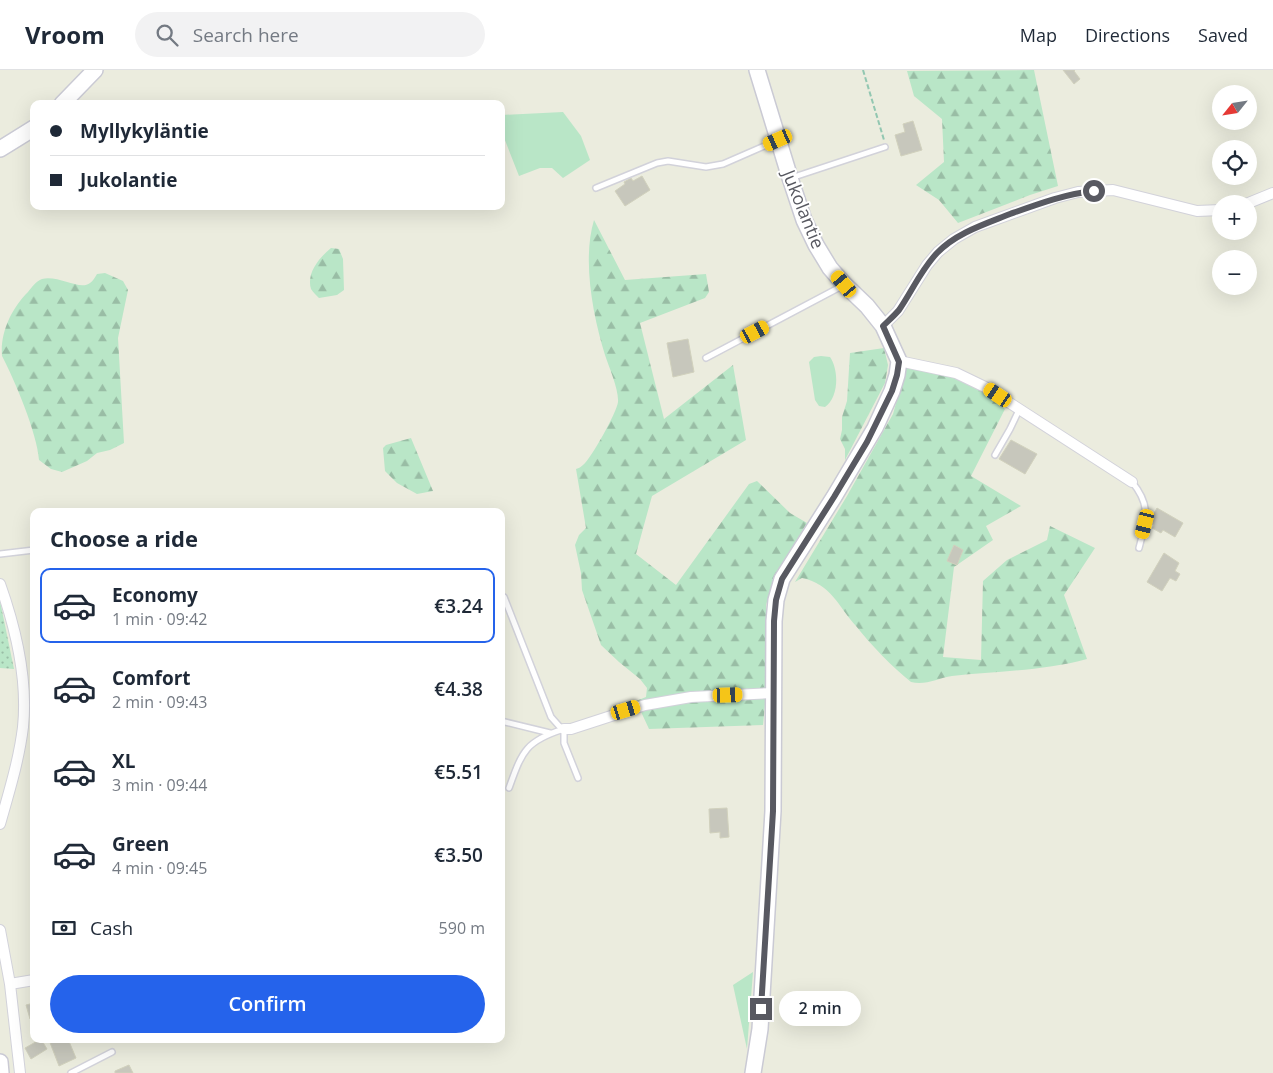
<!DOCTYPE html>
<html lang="en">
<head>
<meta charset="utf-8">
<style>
  body { margin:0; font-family:"Open Sans",sans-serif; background:#f2f2f3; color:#1f2937; height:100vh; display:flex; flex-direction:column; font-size:19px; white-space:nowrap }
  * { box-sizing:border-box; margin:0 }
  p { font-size:16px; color:#747a83 }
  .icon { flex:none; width:28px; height:28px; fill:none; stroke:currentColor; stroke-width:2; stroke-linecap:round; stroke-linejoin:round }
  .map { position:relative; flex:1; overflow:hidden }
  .panel { position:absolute; left:30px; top:438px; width:475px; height:535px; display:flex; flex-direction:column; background:#fff; border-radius:10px; box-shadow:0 5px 20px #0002 }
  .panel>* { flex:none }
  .guide { position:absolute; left:30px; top:30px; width:475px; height:110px; border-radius:10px; box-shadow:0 5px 20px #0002; display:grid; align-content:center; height:110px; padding:0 20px; background:#fff }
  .needle { width:32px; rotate:240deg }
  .controls { position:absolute; left:1212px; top:15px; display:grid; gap:10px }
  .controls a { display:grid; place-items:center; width:45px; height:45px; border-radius:50%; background:#fff; box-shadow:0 5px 20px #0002; font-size:25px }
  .end { position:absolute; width:22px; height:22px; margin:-11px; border:6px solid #585961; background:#fff; box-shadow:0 0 0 2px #fff }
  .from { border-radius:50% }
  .bubble { position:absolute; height:35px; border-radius:18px; background:#fff; box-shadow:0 5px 20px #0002; font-size:16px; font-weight:600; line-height:35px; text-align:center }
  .car { position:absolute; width:15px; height:30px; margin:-15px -8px; border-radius:6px; box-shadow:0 0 4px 1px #0007; background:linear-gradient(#f5c518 24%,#345 0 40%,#f5c518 0 76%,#345 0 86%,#f5c518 0) }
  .guide b { display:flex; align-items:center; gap:18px; height:48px; font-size:19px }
  .guide b+b { border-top:1px solid #e0e1e3 }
  .guide i { width:12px; height:12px; background:#1f2937 }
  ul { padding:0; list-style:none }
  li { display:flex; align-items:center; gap:15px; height:75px; margin:0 10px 8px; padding:0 10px; border:2px solid transparent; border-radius:10px }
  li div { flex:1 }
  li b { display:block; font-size:19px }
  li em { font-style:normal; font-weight:600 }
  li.selected { border-color:#2563eb }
  li>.icon { width:45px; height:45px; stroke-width:1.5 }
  h2 { padding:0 20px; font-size:22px; line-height:60px }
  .pay { display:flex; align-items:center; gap:12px; height:55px; padding:0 20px; font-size:19px }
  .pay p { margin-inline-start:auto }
  .button { display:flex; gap:10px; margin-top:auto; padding:10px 20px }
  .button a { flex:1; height:58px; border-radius:30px; background:#2563eb; color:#fff; font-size:20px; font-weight:600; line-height:58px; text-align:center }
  header { display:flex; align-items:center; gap:30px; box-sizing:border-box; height:70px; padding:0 25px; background:#fff; border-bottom:1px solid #e0e1e3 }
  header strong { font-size:24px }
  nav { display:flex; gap:28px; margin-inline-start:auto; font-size:18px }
  .search { width:350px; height:45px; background:#f2f2f3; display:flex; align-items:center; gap:12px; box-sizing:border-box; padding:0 18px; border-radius:28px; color:#747a83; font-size:19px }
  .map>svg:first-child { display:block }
  .grass { fill:#b9e6c7 }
  .forest { fill:url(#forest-firs) }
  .park { fill:url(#park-dots) }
  .building { fill:#c7c7bc; stroke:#d1d1bd }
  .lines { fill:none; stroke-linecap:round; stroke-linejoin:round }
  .lane-casing { stroke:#d2d2da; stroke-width:8 }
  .street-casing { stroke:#d2d2da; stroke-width:12 }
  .secondary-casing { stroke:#cacad4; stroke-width:18 }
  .path { stroke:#92c7b1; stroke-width:2; stroke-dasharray:5 2.5; stroke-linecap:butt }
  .lane { stroke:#fff; stroke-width:5 }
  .street { stroke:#fff; stroke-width:10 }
  .secondary { stroke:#fff; stroke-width:15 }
  .route { stroke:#585961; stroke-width:6 }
  .labels { text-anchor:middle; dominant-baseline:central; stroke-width:4; stroke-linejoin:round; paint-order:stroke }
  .street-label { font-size:18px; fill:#585961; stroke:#fff }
</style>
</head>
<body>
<header>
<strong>Vroom</strong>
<div class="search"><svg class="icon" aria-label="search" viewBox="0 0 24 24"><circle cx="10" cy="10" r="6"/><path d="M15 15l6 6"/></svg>Search here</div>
<nav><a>Map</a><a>Directions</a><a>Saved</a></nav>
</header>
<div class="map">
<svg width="1273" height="1003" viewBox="0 0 1273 1003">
  <defs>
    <pattern id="forest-firs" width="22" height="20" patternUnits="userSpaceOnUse" patternTransform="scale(1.25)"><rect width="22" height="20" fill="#b9e6c7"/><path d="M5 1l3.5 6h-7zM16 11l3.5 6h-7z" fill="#99bda5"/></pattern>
    <pattern id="park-dots" width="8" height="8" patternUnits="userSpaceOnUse" patternTransform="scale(1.25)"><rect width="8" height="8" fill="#b9e6c7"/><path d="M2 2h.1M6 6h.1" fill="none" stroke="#99bda5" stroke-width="1.8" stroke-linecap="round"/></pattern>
  </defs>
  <rect width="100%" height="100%" fill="#ebecde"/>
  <!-- grass -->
  <path class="grass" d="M 563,42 L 581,66 L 590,90 L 563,108 L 552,98 L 540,98 L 519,106 L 501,60 L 501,45 Z
    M 821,286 L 830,287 C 839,300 839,327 825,337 L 819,336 L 815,330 L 809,292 L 814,287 Z
    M 753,902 L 747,979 L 733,915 Z"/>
  <!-- forest -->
  <path class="forest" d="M 1034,0 L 1058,116 L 1030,125 L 958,153 L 939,130 L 916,115 L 944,92 L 942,49 L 914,26 L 907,1 Z
    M 594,150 L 625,210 L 706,204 L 709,222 L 705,228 L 640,253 L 664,349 L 733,295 L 746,370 L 652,426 L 636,484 L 676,515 L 749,414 L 757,411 L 790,443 L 807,453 L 775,506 L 766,535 L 766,624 L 763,655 L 649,659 L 636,631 L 646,627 L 647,618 L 640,609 L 619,592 L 601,575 L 582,520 L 581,503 L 575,475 L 579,465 L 586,458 L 576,399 C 579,398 581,397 583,395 C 591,389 617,342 618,332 C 619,320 609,297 605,285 C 593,246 582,190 594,150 Z
    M 331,178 L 339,179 L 343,189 L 344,220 L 337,225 L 319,228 C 317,226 313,222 311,219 C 306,203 320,187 331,178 Z
    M 105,203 L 123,211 L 128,220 L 118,268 L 124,373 L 110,380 L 97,383 L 87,391 L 62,402 L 51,399 L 39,390 C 37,363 15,311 2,286 C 0,262 12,238 28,222 C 32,217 36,211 42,209 C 59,205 80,221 90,213 C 93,211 95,207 97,204 Z
    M 884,278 L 888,295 L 885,313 L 845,390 L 845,379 L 840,369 L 842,360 L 842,347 L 847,331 L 850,283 Z
    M 906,297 L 954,307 L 982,321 L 1005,339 L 971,406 L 1021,436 L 986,456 L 993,470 L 954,497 L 943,587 L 981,590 L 983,511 L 1007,490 L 1047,470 L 1050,456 L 1095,478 L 1064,525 L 1087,589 C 1044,601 997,601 952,606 C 938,608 925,616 911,612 C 892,597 871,575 856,556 C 838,536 831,514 802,508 L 795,512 L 847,426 L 893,344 Z
    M 411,368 L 433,421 L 417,424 L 397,413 L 385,401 L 383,378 L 386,375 Z"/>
  <!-- park -->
  <path class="park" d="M 0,531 L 14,599 L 0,598 Z"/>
  <!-- building -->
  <path class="building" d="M 1063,0 L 1075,0 L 1074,1 L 1080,9 L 1074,14 Z
    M 913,51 L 922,80 L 901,86 L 895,65 L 905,62 L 903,54 Z
    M 642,106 L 650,120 L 625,136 L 615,121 L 625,114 L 624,112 L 631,108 L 633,111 Z
    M 688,269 L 694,302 L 673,307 L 667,273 Z
    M 1011,370 L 1037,384 L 1025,404 L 999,389 Z
    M 1157,438 L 1183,453 L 1175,467 L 1163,460 L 1161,463 L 1152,458 L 1154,455 L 1149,452 Z
    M 954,475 L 963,480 L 957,495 L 947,491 Z
    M 1164,483 L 1179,493 L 1175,501 L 1180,504 L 1176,511 L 1170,508 L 1162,521 L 1147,512 Z
    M 727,738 L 729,767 L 720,768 L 720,762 L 710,763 L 709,739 Z
    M 34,933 L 34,948 L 30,949 L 26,935 Z
    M 41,969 L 47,979 L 31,989 L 25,978 Z
    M 53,969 L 61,969 L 62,970 L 68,969 L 76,988 L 59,996 L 49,970 Z
    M 129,995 L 133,1003 L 115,1003 L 115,1001 Z"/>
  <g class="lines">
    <defs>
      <path id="lane" d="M 791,108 L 885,77
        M 596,118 L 657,93 L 668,91 L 706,97 L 723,94 L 778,70
        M 706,288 L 844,215
        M 995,385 L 1010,359 L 1019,340
        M 1132,412 C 1152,436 1146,451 1139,478
        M 0,484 L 34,480
        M 501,525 L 504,527 L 551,647 L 559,656 L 564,659
        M 501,651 L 550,663
        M 564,659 L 564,673 L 578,708
        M 509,718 C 522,682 525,671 564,659
        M 71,1003 L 112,982"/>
      <path id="street" d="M 1246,134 L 1273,123
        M 883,256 L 898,241 L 927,195 L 938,182 L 954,169 L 975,157 L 1055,128 L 1078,122 L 1113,120 L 1197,141 L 1221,140
        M 899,291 L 956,303 L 985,317 L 1132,412
        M 0,514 C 16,559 28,608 23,657 C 19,690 9,722 0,754
        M 564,659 L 571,659 L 645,635 L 691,627 L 773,623
        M 0,860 L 10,914 L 20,1003
        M 10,914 L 34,910"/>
      <path id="secondary" d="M 62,34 L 95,0
        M 0,79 L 34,58
        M 0,992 L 1,1003
        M 753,1003 L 760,959 L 773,741 L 774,551 L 776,530 L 782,509 L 834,427 L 875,358 L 892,321 L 897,305 L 899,291 L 883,256 L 867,236 L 844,214 L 830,198 L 816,175 L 804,150 L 790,108 L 757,0"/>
    </defs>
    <!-- lane casing -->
    <use href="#lane" class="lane-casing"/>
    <!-- street casing -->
    <use href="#street" class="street-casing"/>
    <!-- secondary casing -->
    <use href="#secondary" class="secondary-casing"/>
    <!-- path -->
    <path class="path" d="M 863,0 L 884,70"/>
    <!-- lane -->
    <use href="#lane" class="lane"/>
    <!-- street -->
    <use href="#street" class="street"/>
    <!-- secondary -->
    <use href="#secondary" class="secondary"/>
  </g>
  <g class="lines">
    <!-- route -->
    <path class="route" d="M 761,939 L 773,741 L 774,551 L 776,530 L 782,509 L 834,427 L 867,372 L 892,321 L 897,305 L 899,292 L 883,256 C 888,251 894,246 899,240 C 912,221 921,200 937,183 C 956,163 985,154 1010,144 C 1038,134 1065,124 1094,121"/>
  </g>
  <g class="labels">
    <!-- street labels -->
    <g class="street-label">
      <text transform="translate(804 139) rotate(68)">Jukolantie</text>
    </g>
  </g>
</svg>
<div class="controls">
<a><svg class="needle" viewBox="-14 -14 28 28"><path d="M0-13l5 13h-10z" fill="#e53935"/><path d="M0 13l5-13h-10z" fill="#747a83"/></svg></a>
<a><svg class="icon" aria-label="locate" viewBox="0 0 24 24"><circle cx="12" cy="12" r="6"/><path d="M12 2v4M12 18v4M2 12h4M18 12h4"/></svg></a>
<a>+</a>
<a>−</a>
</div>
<i class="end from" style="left:1094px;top:121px"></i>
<i class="end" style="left:761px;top:939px"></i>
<div class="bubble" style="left:779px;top:921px;width:82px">2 min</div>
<i class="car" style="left:778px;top:70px;rotate:246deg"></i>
<i class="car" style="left:844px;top:214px;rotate:320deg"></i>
<i class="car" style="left:755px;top:262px;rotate:62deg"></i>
<i class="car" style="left:998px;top:325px;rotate:304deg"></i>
<i class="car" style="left:1145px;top:454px;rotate:194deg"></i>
<i class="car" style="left:728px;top:625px;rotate:88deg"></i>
<i class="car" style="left:626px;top:640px;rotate:73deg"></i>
<div class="guide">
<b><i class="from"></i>Myllykyläntie</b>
<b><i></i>Jukolantie</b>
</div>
<section class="panel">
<h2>Choose a ride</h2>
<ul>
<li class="selected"><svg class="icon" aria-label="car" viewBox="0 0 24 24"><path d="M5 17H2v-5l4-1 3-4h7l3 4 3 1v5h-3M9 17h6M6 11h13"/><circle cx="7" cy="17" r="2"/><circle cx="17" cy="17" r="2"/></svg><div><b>Economy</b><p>1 min · 09:42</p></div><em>€3.24</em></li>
<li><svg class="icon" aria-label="car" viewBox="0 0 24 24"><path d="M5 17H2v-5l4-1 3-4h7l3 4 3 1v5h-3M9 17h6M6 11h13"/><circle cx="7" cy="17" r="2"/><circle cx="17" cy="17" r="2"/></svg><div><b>Comfort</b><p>2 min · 09:43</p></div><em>€4.38</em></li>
<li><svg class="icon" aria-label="car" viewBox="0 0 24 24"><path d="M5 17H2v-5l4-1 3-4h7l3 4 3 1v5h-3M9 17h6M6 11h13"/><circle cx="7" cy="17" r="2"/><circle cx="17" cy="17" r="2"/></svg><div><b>XL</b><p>3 min · 09:44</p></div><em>€5.51</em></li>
<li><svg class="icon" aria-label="car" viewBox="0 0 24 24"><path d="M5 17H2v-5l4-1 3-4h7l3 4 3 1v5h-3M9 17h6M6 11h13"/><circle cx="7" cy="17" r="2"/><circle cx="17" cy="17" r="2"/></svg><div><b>Green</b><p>4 min · 09:45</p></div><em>€3.50</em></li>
</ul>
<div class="pay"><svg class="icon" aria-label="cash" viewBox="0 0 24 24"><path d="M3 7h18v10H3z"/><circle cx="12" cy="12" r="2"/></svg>Cash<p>590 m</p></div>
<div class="button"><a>Confirm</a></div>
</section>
</div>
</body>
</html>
